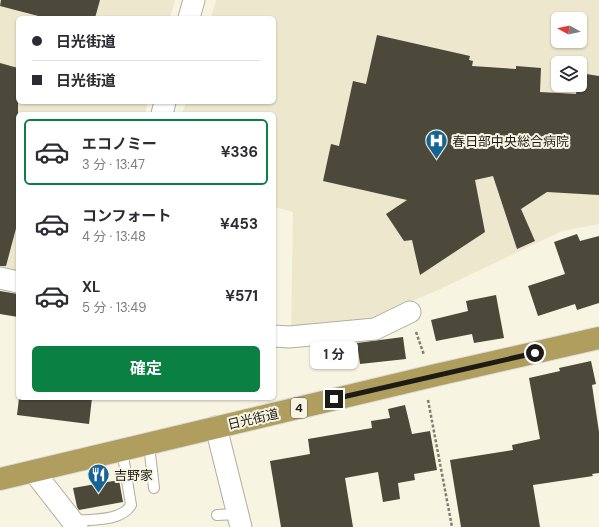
<!DOCTYPE html>
<html lang="ja">
<head>
<meta charset="utf-8">
<style>
  body { margin:0; font-family:"DM Sans","Noto Sans JP",sans-serif; background:#f7f7f7; color:#2b2b33; height:100vh; display:flex; flex-direction:column; font-size:15px; white-space:nowrap }
  * { box-sizing:border-box; margin:0 }
  p { font-size:13px; color:#7c7c81 }
  .icon { flex:none; width:22px; height:22px; fill:none; stroke:currentColor; stroke-width:2; stroke-linecap:round; stroke-linejoin:round }
  .map { position:relative; flex:1; overflow:hidden }
  .drawer { position:absolute; left:16px; top:112px; width:260px; height:288px; display:flex; flex-direction:column; background:#fff; border-radius:6px; box-shadow:0 1px 3px #0004 }
  .drawer>* { flex:none }
  .hud { position:absolute; left:16px; top:16px; width:260px; height:88px; border-radius:6px; box-shadow:0 1px 3px #0004; display:grid; align-content:center; height:88px; padding:0 16px; background:#fff }
  .needle { width:26px; rotate:278deg }
  .fabs { position:absolute; left:551px; top:12px; display:grid; gap:8px }
  .fabs a { display:grid; place-items:center; width:36px; height:36px; border-radius:6px; background:#fff; box-shadow:0 1px 3px #0004; font-size:20px }
  .end { position:absolute; width:18px; height:18px; margin:-9px; border:5px solid #1c1b15; background:#fff; box-shadow:0 0 0 2px #fff }
  .from { border-radius:50% }
  .bubble { position:absolute; height:28px; border-radius:6px; background:#fff; box-shadow:0 1px 3px #0004; font-size:13px; font-weight:700; line-height:28px; text-align:center }
  .hud b { display:flex; align-items:center; gap:14px; height:38px; font-size:15px }
  .hud b+b { border-top:1px solid #e1e1e2 }
  .hud i { width:10px; height:10px; background:#2b2b33 }
  ul { padding:7px 0 0; list-style:none }
  li { display:flex; align-items:center; gap:12px; height:66px; margin:0 8px 6px; padding:0 8px; border:2px solid transparent; border-radius:6px }
  li div { flex:1 }
  li b { display:block; font-size:15px }
  li em { font-style:normal; font-weight:700 }
  li.current { border-color:#0b8043 }
  li>.icon { width:36px; height:36px; stroke-width:1.5 }
  .primary-button { display:flex; gap:8px; margin-top:auto; padding:8px 16px }
  .primary-button a { flex:1; height:46px; border-radius:6px; background:#0b8043; color:#fff; font-size:16px; font-weight:700; line-height:46px; text-align:center }
  .map>svg:first-child { display:block }
  .built { fill:#ede7ce; fill-rule:evenodd }
  .building { fill:#4c483a }
  .lines { fill:none; stroke-linecap:round; stroke-linejoin:round }
  .service-casing { stroke:#b3ae9e; stroke-width:12 }
  .minor-casing { stroke:#b3ae9e; stroke-width:23 }
  .trunk-casing { stroke:#dbdbda; stroke-width:24 }
  .path { stroke:#807e73; stroke-width:2.5; stroke-dasharray:3 2; stroke-linecap:butt }
  .service { stroke:#fff; stroke-width:10 }
  .minor { stroke:#fff; stroke-width:21 }
  .trunk { stroke:#b09e5f; stroke-width:22 }
  .route { stroke:#1c1b15; stroke-width:5 }
  .labels { text-anchor:middle; dominant-baseline:central; stroke-width:4; stroke-linejoin:round; paint-order:stroke }
  .shield { fill:#f8f4e2; stroke:#5e5c52; stroke-width:1 }
  .shield-label { font-size:12px; font-weight:bold; fill:#1c1b15 }
  .poi-label { font-size:13px; fill:#1c1b15; stroke:#f8f4e2; text-anchor:start }
  .street-label { font-size:13px; fill:#1c1b15; stroke:#f8f4e2 }
</style>
</head>
<body>
<div class="map">
<svg width="599" height="527" viewBox="0 0 599 527">
  <rect width="100%" height="100%" fill="#f8f4e2"/>
  <!-- built -->
  <path class="built" d="M 0,0 L 175,0 L 170,18 L 18,18 L 18,102 L 148,102 L 145,114 L 18,114 L 18,270 L 0,266 Z
    M 216,0 L 599,0 L 599,224 L 562,231 L 438,290 L 364,322 L 291,335 L 293,212 L 274,207 L 274,114 L 182,114 L 186,102 L 274,102 L 274,18 L 211,18 ZM 558,19 L 580,19 L 580,41 L 558,41 ZM 558,63 L 580,63 L 580,85 L 558,85 Z"/>
  <!-- building -->
  <path class="building" d="M 1,0 L 100,0 L 95,18 L 46,18 L 0,6 Z
    M 377,35 L 470,56 L 469,60 L 473,61 L 472,66 L 516,69 L 516,66 L 541,68 L 540,92 L 576,94 L 578,85 L 580,85 L 580,73 L 599,76 L 599,195 L 547,192 L 521,209 L 535,241 L 517,249 L 493,176 L 475,180 L 485,232 L 420,275 L 412,240 L 404,241 L 386,214 L 407,200 L 323,181 L 331,144 L 339,146 L 353,81 L 366,84 Z
    M 0,63 L 18,68 L 18,221 L 6,266 L 0,266 Z
    M 577,234 L 580,241 L 599,236 L 599,303 L 577,310 L 575,304 L 538,316 L 528,286 L 565,274 L 554,242 Z
    M 0,291 L 18,294 L 18,317 L 0,314 Z
    M 496,295 L 504,338 L 474,343 L 472,334 L 436,341 L 431,320 L 468,311 L 466,301 Z
    M 403,337 L 406,359 L 360,364 L 357,343 Z
    M 591,361 L 596,384 L 592,385 L 599,432 L 599,473 L 592,474 L 593,476 L 533,485 L 540,527 L 461,527 L 450,460 L 513,450 L 512,445 L 540,439 L 529,378 L 560,371 L 559,368 Z
    M 19,398 L 92,398 L 89,424 L 17,415 Z
    M 405,405 L 412,434 L 430,431 L 437,470 L 414,474 L 415,480 L 398,483 L 400,499 L 383,502 L 378,472 L 345,478 L 353,527 L 281,527 L 270,461 L 310,454 L 308,439 L 372,428 L 371,421 L 390,418 L 388,409 Z
    M 119,480 L 123,502 L 79,510 L 77,507 L 73,488 Z"/>
  <g class="lines">
    <defs>
      <path id="service" d="M 149,445 L 154,488
        M 217,515 L 238,514
        M 72,521 C 90,519 121,522 131,505 L 122,450"/>
      <path id="minor" d="M 189,18 L 194,0
        M 162,114 L 165,102
        M 0,278 L 18,282
        M 274,336 L 289,337 L 375,329 L 410,312
        M 216,427 L 241,527
        M 34,472 L 77,527"/>
      <path id="trunk" d="M 0,479 L 432,376 L 599,338"/>
    </defs>
    <!-- service casing -->
    <use href="#service" class="service-casing"/>
    <!-- minor casing -->
    <use href="#minor" class="minor-casing"/>
    <!-- trunk casing -->
    <use href="#trunk" class="trunk-casing"/>
    <!-- path -->
    <path class="path" d="M 416,332 L 424,355
      M 428,400 L 452,527"/>
    <!-- service -->
    <use href="#service" class="service"/>
    <!-- minor -->
    <use href="#minor" class="minor"/>
    <!-- trunk -->
    <use href="#trunk" class="trunk"/>
  </g>
  <g class="lines">
    <!-- route -->
    <path class="route" d="M 334,399 L 535,353"/>
  </g>
  <!-- icons -->
  <defs>
    <symbol id="hospital-pin" viewBox="-11 -11 22 30"><path d="M0 17L-7.5 6A9.5 9.5 0 1 1 7.5 6Z" fill="#166396" stroke="#f8f4e2"/><path d="M-5-5h3v3.5h4V-5h3V5h-3V1.5h-4V5h-3Z" fill="#fff"/></symbol>
    <symbol id="restaurant-pin" viewBox="-11 -11 22 30"><path d="M0 17L-7.5 6A9.5 9.5 0 1 1 7.5 6Z" fill="#166396" stroke="#f8f4e2"/><path d="M-5-6h1v4h1v-4h1v4h1v-4h1v5L-1.5 .5V6h-2V.5L-5-1ZM5-6V6H3V1.5H1.5Q1.5-4 5-6Z" fill="#fff"/></symbol>
  </defs>
  <g fill-rule="evenodd">
    <use href="#hospital-pin" x="424" y="128" width="25" height="34"/>
    <use href="#restaurant-pin" x="86" y="462" width="25" height="34"/>
  </g>
  <g class="labels">
    <!-- shield labels -->
    <rect class="shield" x="291" y="398" width="16" height="20" rx="3"/>
    <g class="shield-label">
      <text x="299" y="408">4</text>
    </g>
    <!-- poi labels -->
    <g class="poi-label">
      <text x="452" y="141">春日部中央総合病院</text>
      <text x="114" y="475">吉野家</text>
    </g>
    <!-- street labels -->
    <g class="street-label">
      <text transform="translate(253 419) rotate(-13)">日光街道</text>
    </g>
  </g>
</svg>
<div class="fabs">
<a><svg class="needle" viewBox="-14 -14 28 28"><path d="M0-13l5 13h-10z" fill="#e53935"/><path d="M0 13l5-13h-10z" fill="#7c7c81"/></svg></a>
<a><svg class="icon" aria-label="layers" viewBox="0 0 24 24"><path d="M12 4l9 5-9 5-9-5zM3 14l9 5 9-5"/></svg></a>
</div>
<i class="end from" style="left:535px;top:353px"></i>
<i class="end" style="left:334px;top:399px"></i>
<div class="bubble" style="left:310px;top:341px;width:48px">1 分</div>
<div class="hud">
<b><i class="from"></i>日光街道</b>
<b><i></i>日光街道</b>
</div>
<section class="drawer">
<ul>
<li class="current"><svg class="icon" aria-label="car" viewBox="0 0 24 24"><path d="M5 17H2v-5l4-1 3-4h7l3 4 3 1v5h-3M9 17h6M6 11h13"/><circle cx="7" cy="17" r="2"/><circle cx="17" cy="17" r="2"/></svg><div><b>エコノミー</b><p>3 分 · 13:47</p></div><em>¥336</em></li>
<li><svg class="icon" aria-label="car" viewBox="0 0 24 24"><path d="M5 17H2v-5l4-1 3-4h7l3 4 3 1v5h-3M9 17h6M6 11h13"/><circle cx="7" cy="17" r="2"/><circle cx="17" cy="17" r="2"/></svg><div><b>コンフォート</b><p>4 分 · 13:48</p></div><em>¥453</em></li>
<li><svg class="icon" aria-label="car" viewBox="0 0 24 24"><path d="M5 17H2v-5l4-1 3-4h7l3 4 3 1v5h-3M9 17h6M6 11h13"/><circle cx="7" cy="17" r="2"/><circle cx="17" cy="17" r="2"/></svg><div><b>XL</b><p>5 分 · 13:49</p></div><em>¥571</em></li>
</ul>
<div class="primary-button"><a>確定</a></div>
</section>
</div>
</body>
</html>
